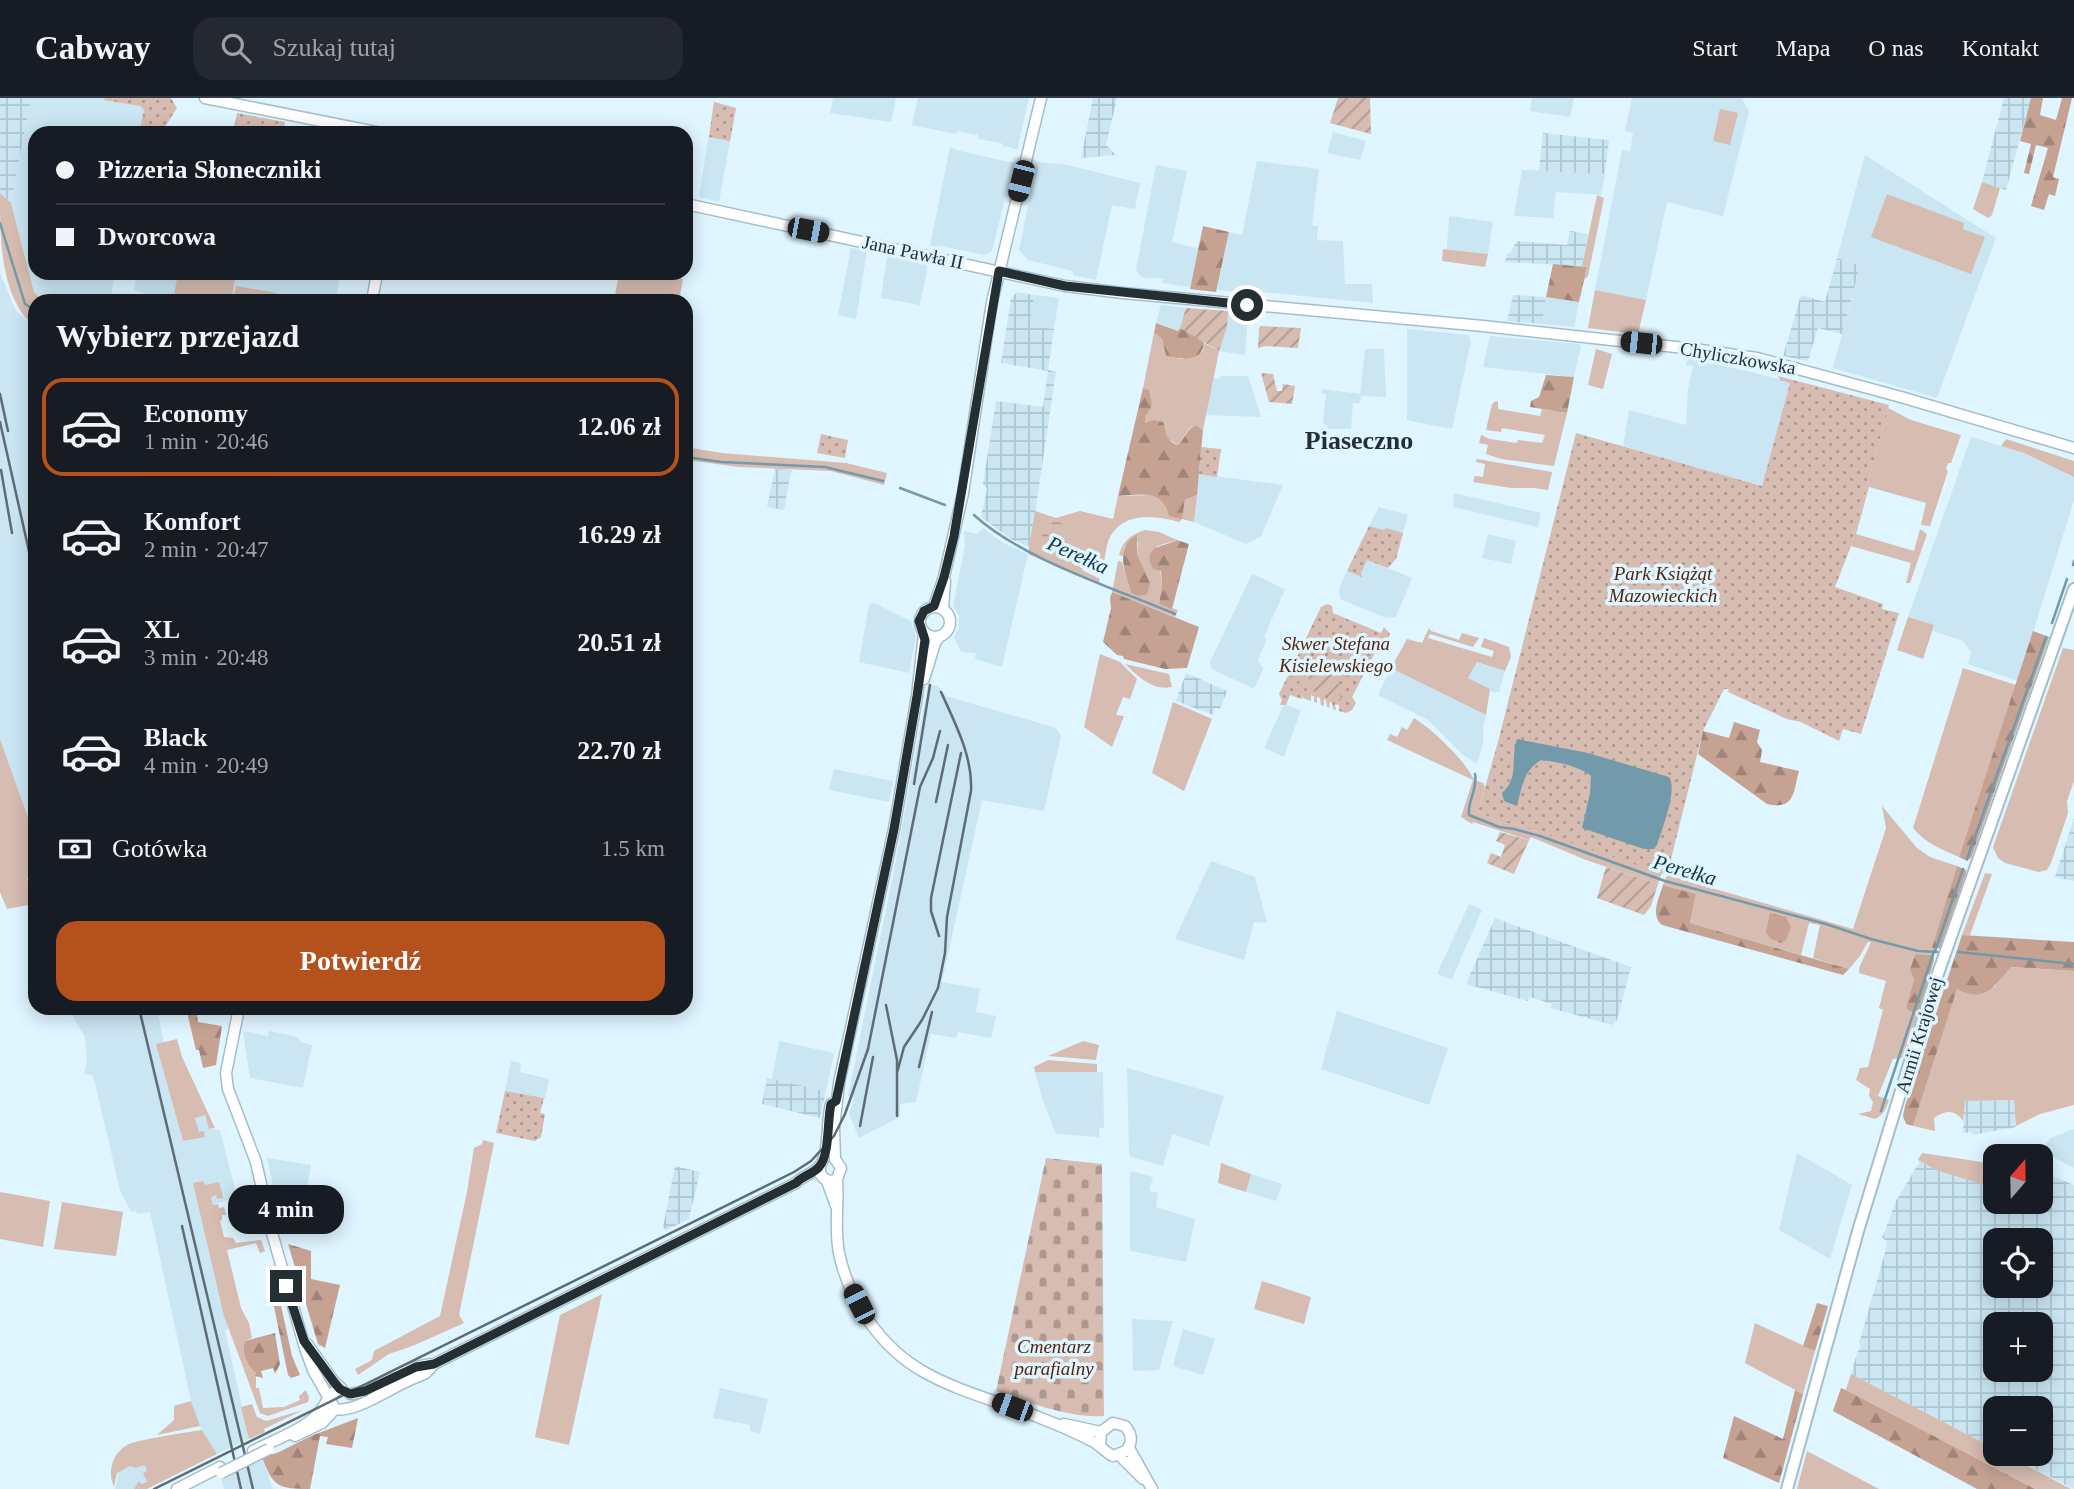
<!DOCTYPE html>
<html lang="pl">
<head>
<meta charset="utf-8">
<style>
  body { margin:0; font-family:Georgia,serif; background:#242831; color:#f1f3f6; height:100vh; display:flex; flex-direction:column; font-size:26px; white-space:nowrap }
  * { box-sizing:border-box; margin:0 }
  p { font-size:23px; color:#9ea1a6 }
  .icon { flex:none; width:38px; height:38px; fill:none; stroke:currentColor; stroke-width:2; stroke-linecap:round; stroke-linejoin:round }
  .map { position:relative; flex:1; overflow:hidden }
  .panel { position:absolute; left:28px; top:196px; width:665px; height:721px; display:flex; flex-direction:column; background:#171b24; border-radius:21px; box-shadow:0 4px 18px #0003 }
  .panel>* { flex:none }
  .top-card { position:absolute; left:28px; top:28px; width:665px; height:154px; border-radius:21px; box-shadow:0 4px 18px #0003; display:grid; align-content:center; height:154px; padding:0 28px; background:#171b24 }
  .needle { width:46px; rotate:20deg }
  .buttons { position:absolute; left:1983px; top:1046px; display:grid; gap:14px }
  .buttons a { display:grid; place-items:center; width:70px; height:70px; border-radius:14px; background:#171b24; box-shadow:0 4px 18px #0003; font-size:35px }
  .end { position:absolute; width:32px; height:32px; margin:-16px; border:9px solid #242f34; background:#fff; box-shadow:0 0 0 4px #fff }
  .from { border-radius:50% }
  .bubble { position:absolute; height:49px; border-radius:21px; background:#171b24; box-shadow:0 4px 18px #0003; font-size:23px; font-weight:700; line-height:49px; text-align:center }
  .car { position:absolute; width:21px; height:42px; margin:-21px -10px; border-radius:9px; box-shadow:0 0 5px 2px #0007; background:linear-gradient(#222 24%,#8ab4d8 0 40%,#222 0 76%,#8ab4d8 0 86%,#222 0) }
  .top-card b { display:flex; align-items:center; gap:24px; height:66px; font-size:26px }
  .top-card b+b { border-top:2px solid #363941 }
  .top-card i { width:18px; height:18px; background:#f1f3f6 }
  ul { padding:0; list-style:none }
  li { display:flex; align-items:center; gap:21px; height:98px; margin:0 14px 10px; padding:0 14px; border:4px solid transparent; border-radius:21px }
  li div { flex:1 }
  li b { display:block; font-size:26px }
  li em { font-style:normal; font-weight:700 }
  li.current { border-color:#b4511c }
  li>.icon { width:63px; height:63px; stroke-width:1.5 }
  h2 { padding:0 28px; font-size:32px; line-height:84px }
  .pay { display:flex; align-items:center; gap:18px; height:77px; padding:0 28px; font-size:26px }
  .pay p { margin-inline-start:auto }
  .cta { display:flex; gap:14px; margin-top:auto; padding:14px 28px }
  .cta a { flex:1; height:80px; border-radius:21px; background:#b4511c; color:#fff; font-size:28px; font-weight:700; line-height:80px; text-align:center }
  header { display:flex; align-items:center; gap:42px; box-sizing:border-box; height:98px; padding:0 35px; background:#171b24; border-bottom:2px solid #363941 }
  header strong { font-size:33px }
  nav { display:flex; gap:38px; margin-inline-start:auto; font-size:24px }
  .search { width:490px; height:63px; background:#242831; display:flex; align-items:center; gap:18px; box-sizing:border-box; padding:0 24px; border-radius:21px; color:#9ea1a6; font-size:26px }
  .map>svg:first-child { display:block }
  .built { fill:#cae6f3 }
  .industrial { fill:url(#industrial-grid); fill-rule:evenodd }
  .grass { fill:#d6bcb1 }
  .forest { fill:url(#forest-firs) }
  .wetland { fill:url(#wetland-marsh) }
  .cemetery { fill:url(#cemetery-stones) }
  .park { fill:url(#park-dots) }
  .garden { fill:url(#garden-furrows) }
  .water { fill:#739aaa }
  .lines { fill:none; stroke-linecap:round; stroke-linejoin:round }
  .stream { stroke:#739aaa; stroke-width:2.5 }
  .secondary-casing { stroke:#a3beca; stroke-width:13 }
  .primary-casing { stroke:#a3beca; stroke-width:14 }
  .secondary { stroke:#fff; stroke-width:10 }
  .primary { stroke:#fff; stroke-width:10 }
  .rail { stroke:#5e6c73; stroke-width:2.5 }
  .secondary-bridge-casing { stroke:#a3beca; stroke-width:13; stroke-linecap:butt }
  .secondary-bridge { stroke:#fff; stroke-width:10 }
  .route { stroke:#242f34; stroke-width:9 }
  .labels { text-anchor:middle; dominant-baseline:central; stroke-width:7; stroke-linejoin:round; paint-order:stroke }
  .street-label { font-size:19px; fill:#242f34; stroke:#dff5ff }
  .park-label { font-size:19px; font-style:italic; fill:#54240c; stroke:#dff5ff }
  .water-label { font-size:21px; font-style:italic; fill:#0f3441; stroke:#dff5ff }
  .district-label { font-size:26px; font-weight:bold; fill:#242f34; stroke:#dff5ff }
</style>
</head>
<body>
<header>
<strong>Cabway</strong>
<div class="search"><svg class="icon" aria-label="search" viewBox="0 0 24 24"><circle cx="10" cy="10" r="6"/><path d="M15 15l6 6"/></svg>Szukaj tutaj</div>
<nav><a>Start</a><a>Mapa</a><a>O nas</a><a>Kontakt</a></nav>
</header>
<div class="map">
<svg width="2074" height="1391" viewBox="0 0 2074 1391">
  <defs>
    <pattern id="industrial-grid" width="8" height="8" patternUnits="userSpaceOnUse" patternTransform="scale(1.75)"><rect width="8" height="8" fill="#cae6f3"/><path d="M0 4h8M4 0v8" fill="none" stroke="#adc6d1"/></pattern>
    <pattern id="forest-firs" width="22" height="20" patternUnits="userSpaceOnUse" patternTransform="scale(1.75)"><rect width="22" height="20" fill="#c6a292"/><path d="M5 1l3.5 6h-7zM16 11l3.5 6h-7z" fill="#a18478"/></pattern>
    <pattern id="wetland-marsh" width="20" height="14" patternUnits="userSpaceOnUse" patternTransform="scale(1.75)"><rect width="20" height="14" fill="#d6bcb1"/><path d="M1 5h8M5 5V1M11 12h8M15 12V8" fill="none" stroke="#ad9991"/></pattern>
    <pattern id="cemetery-stones" width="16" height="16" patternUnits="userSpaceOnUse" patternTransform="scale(1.75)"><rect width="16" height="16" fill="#d6bcb1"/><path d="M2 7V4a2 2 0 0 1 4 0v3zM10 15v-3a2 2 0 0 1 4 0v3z" fill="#ad9991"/></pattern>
    <pattern id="park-dots" width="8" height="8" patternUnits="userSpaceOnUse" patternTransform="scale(1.75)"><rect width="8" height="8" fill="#d6bcb1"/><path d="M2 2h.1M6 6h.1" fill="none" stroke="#ad9991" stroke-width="1.8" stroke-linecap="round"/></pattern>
    <pattern id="garden-furrows" width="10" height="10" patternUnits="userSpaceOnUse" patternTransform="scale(1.75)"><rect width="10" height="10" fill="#d6bcb1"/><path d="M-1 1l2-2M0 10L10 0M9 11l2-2" fill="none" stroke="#ad9991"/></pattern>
  </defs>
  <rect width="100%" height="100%" fill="#dff5ff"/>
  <!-- built -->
  <path class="built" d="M 31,0 L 104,0 L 105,2 L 140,8 L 144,12 L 139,35 L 35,35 L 35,175 L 115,175 L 110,203 L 43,203 L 34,194 L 11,105 Z
    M 833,0 L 896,0 L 891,24 L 830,15 Z
    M 918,0 L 1029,0 L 1017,52 L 1010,49 L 1004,49 L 1001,45 L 978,41 L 978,37 L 957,33 L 956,36 L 912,27 Z
    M 1532,0 L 1574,0 L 1570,19 L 1530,13 Z
    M 1632,0 L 1742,0 L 1749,14 L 1723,118 L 1667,104 L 1646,202 L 1595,192 L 1622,52 L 1630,53 L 1633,35 L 1625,33 Z
    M 714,4 L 736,10 L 719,104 L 699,99 Z
    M 1333,34 L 1366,43 L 1360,62 L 1327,55 Z
    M 950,49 L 960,53 L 1014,65 L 992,153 L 985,157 L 940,148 L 930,148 Z
    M 1865,57 L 1996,140 L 1937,300 L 1833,270 L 1860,169 L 1837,160 Z
    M 1257,63 L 1319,71 L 1312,127 L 1318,128 L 1317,142 L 1343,143 L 1345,186 L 1372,186 L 1373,205 L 1252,193 L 1251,195 L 1217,192 L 1229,134 L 1242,137 Z
    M 1037,64 L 1068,67 L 1140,85 L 1135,111 L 1112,107 L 1096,182 L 1073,177 L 1073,173 L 1028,162 L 1019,152 Z
    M 1156,67 L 1187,73 L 1172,144 L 1199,151 L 1190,189 L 1162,185 L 1163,181 L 1141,179 L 1136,172 Z
    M 1522,72 L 1570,74 L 1605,76 L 1601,97 L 1556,94 L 1553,120 L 1514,118 Z
    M 1449,118 L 1493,124 L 1488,156 L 1447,151 Z
    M 851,150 L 867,153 L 856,221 L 838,217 Z
    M 887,158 L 926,166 L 927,172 L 920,207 L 881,200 Z
    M 0,175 L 16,213 L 35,229 L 35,739 L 0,641 Z
    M 137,175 L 341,175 L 335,203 L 158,203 L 158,201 L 134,192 Z
    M 1034,197 L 1059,200 L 1054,231 L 1030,228 Z
    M 1546,199 L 1579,204 L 1574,229 L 1542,226 Z
    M 1161,207 L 1186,210 L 1179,233 L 1156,225 Z
    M 1228,213 L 1246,215 L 1248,217 L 1245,257 L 1219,253 L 1225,236 Z
    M 1407,231 L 1469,237 L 1471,243 L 1452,331 L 1407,322 Z
    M 1490,238 L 1579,246 L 1581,248 L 1574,279 L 1483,269 Z
    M 1365,251 L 1384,251 L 1386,299 L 1361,298 L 1360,305 L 1353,305 L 1351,331 L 1327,331 L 1328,328 L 1323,326 L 1326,296 L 1321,295 L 1322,291 L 1360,296 Z
    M 1688,261 L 1748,273 L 1790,284 L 1763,388 L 1623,348 L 1629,312 L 1686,327 L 1688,291 L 1693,268 L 1686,267 Z
    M 1222,278 L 1248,278 L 1261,319 L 1206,317 L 1213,279 L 1218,281 Z
    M 1971,339 L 2024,355 L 2074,379 L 2074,402 L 2018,583 L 1968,566 L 1971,555 L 1963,543 L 1933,533 L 1934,528 L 1908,519 Z
    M 1199,376 L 1283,387 L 1261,438 L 1246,446 L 1194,424 Z
    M 1454,395 L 1541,415 L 1538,429 L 1453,409 Z
    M 1379,409 L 1408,417 L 1403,435 L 1387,430 L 1383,432 L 1369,428 Z
    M 983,430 L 1003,445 L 1028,456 L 1002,569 L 975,561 L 976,555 L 961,554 L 954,539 L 959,530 L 959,518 L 953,508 L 965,448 L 964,433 L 977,436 Z
    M 1488,436 L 1516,443 L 1511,466 L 1482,460 Z
    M 1366,461 L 1412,480 L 1396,519 L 1386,520 L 1340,501 L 1339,490 L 1347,473 L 1362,479 L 1361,475 Z
    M 1252,476 L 1285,491 L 1264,539 L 1267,541 L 1258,562 L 1263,571 L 1254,591 L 1212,571 L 1210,564 Z
    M 874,505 L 911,523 L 916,538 L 909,575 L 859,564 L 869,507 Z
    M 1476,564 L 1505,573 L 1499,594 L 1492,594 L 1490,591 L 1468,580 Z
    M 1391,570 L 1486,617 L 1483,629 L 1483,646 L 1477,666 L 1462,656 L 1428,622 L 1378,597 Z
    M 928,586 L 938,588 L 946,598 L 1056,630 L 1061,638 L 1044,713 L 982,702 L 942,884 L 980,891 L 976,914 L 996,918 L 991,940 L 958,934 L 956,940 L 931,936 L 916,1004 L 900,1006 L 900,1019 L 859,1040 L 849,1016 L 854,1000 L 848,998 L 895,767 Z
    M 1286,607 L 1301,612 L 1284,659 L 1264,650 L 1283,608 Z
    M 834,671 L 893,683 L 889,704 L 829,692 Z
    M 1211,763 L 1255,779 L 1267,825 L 1254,824 L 1244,862 L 1175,841 Z
    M 1469,806 L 1482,812 L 1452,881 L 1437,876 Z
    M 68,910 L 157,910 L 164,945 L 157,946 L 183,1043 L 205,1039 L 199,1034 L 195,1020 L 205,1017 L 209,1031 L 220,1032 L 237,1099 L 213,1107 L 211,1098 L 217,1097 L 223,1100 L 204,1087 L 212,1162 L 229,1230 L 225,1232 L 249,1341 L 217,1356 L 200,1328 L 191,1303 L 150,1114 L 138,1116 L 136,1113 L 131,1114 L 120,1092 L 94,981 L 92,977 L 84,976 L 87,962 L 85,939 Z
    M 1337,913 L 1448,950 L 1429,1007 L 1321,971 Z
    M 243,933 L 268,938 L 269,933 L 298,939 L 301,944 L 312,947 L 303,990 L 250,980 Z
    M 779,943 L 834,955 L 826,993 L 772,981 Z
    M 511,963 L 521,965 L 520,974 L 549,981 L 545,1000 L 505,993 Z
    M 1127,970 L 1224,998 L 1209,1048 L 1172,1036 L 1163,1068 L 1131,1059 L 1129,1055 Z
    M 1035,974 L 1103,974 L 1104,1030 L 1099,1030 L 1099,1039 L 1056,1036 L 1043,1003 Z
    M 2074,1031 L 2074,1070 L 2046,1055 L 2045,1048 L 2050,1040 Z
    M 1797,1055 L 1852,1087 L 1830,1161 L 1779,1132 Z
    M 267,1060 L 311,1067 L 299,1133 L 282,1130 Z
    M 1132,1073 L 1153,1079 L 1149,1093 L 1158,1095 L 1156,1109 L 1195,1121 L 1186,1164 L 1130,1153 L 1130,1075 Z
    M 1251,1076 L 1282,1086 L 1276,1103 L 1246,1094 Z
    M 1132,1221 L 1173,1223 L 1159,1272 L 1133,1273 Z
    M 1183,1231 L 1215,1241 L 1203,1277 L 1173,1268 Z
    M 720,1290 L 768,1301 L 760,1336 L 750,1333 L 750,1327 L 713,1320 Z
    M 262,1359 L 273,1391 L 224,1391 L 221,1380 Z
    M 145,1367 L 148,1373 L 143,1375 L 147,1384 L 134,1391 L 115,1391 L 119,1373 L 130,1368 L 137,1370 Z"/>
  <!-- industrial -->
  <path class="industrial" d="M 0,0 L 31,0 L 11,105 L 0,95 Z
    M 1093,0 L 1117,0 L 1106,47 L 1116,57 L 1081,60 Z
    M 2004,0 L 2031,0 L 2006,92 L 1982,84 Z
    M 1543,35 L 1609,42 L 1605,76 L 1539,73 Z
    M 1570,133 L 1588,136 L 1582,168 L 1505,164 L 1507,156 L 1510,155 L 1517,143 L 1567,147 Z
    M 1837,160 L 1860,168 L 1842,236 L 1818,230 L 1808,263 L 1783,258 L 1801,197 L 1825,204 Z
    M 1017,194 L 1034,197 L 1030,228 L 1054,231 L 1048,272 L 1056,274 L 1030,449 L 1011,441 L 981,419 L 987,391 L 983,386 L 996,303 L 1043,309 L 1048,273 L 1001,265 L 1011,200 Z
    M 1513,197 L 1546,199 L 1542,226 L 1507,223 Z
    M 775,371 L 791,372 L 784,412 L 767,409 Z
    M 1186,575 L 1227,593 L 1220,611 L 1215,610 L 1213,617 L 1176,603 Z
    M 2074,720 L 2074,783 L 2055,779 Z
    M 1495,820 L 1631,869 L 1617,922 L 1613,927 L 1550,910 L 1552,906 L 1533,900 L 1529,899 L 1528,903 L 1466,886 Z
    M 767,980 L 826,993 L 820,1020 L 762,1006 Z
    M 2014,1002 L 2016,1029 L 1973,1037 L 1972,1034 L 1963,1035 L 1964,1003 Z
    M 1920,1063 L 1936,1072 L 1990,1089 L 1995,1088 L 1995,1104 L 2040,1104 L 2041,1075 L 2048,1080 L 2050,1077 L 2074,1087 L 2074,1391 L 2005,1356 L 2040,1356 L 2040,1311 L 1995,1311 L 1995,1351 L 1851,1276 L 1857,1255 L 1861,1249 L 1859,1245 L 1886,1151 L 1887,1143 L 1882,1140 L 1896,1103 ZM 1995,1143 L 2040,1143 L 2040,1188 L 1995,1188 ZM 1995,1227 L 2040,1227 L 2040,1272 L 1995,1272 Z
    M 675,1068 L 700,1074 L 689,1121 L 666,1132 L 663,1129 Z"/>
  <!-- grass -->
  <path class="grass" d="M 1720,11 L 1738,15 L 1730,47 L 1713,43 Z
    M 1982,84 L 2000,90 L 1992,117 L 1988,120 L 1973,111 Z
    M 0,95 L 11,105 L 34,194 L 43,203 L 35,203 L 35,229 C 0,200 0,140 0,95 Z
    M 1887,96 L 1964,125 L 1963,131 L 1985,139 L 1971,176 L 1871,139 Z
    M 1597,97 L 1604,100 L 1588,178 L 1584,182 L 1587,169 L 1582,168 Z
    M 1443,151 L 1488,156 L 1485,169 L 1442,163 Z
    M 178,175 L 204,175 L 235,181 L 231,203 L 173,203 Z
    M 619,175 L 652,175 L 683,181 L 679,203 L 614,203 Z
    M 236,188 L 277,195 L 276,201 L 278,196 L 315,203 L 233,203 Z
    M 1595,192 L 1646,202 L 1638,236 L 1588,230 Z
    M 1154,235 L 1162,241 L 1166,258 L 1182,261 L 1203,253 L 1204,245 L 1219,253 L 1203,332 L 1196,327 L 1190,330 L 1178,347 L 1168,341 L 1166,333 L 1145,326 L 1145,318 L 1150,313 L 1149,293 L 1143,290 Z
    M 1596,251 L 1612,256 L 1603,291 L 1588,287 Z
    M 1496,303 L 1498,304 L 1498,311 L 1540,318 L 1542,311 L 1567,315 L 1554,368 L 1501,361 L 1486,356 L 1488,347 L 1479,345 L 1481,337 L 1490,341 L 1517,345 L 1518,342 L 1542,345 L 1545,337 L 1502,330 L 1501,334 L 1486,332 L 1492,306 Z
    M 1888,310 L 1911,322 L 1961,337 L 1951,365 L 1948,365 L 1946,371 L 1948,373 L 1930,428 L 1921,427 L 1926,405 L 1869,389 L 1856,436 L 1914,453 L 1920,431 L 1927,436 L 1910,485 L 1906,485 L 1911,465 L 1851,448 Z
    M 2006,341 L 2074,363 L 2074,379 L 2024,355 L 2001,348 Z
    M 686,349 L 722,355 L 846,365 L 887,375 L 884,387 L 831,373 L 739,369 L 686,362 Z
    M 1477,361 L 1552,374 L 1548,392 L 1534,390 L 1511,390 L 1473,384 L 1475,378 L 1483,379 L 1485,366 L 1476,364 Z
    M 1150,397 L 1161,400 L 1182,420 L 1185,402 L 1197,397 L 1194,424 L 1182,421 L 1179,424 C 1156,418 1127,413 1111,437 C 1106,445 1105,461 1103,470 L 1091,462 L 1082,472 L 1100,481 L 1098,486 L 1028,456 L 1035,413 L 1056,420 L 1080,413 L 1113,421 L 1118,398 Z
    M 1145,432 L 1159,434 L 1177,442 L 1157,448 L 1162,488 L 1159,506 L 1178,512 L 1175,519 L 1112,494 L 1118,463 L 1122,464 L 1131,495 L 1142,469 L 1137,456 L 1138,444 L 1124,449 L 1123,458 L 1119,457 C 1123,443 1131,436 1145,432 Z
    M 1908,519 L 1934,527 L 1923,561 L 1897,552 Z
    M 1429,530 L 1431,533 L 1459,542 L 1462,535 L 1479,540 L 1473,549 L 1430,536 L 1428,540 L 1492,559 L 1494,553 L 1481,549 L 1484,540 L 1509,549 L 1511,559 L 1505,573 L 1477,564 L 1468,580 L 1490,591 L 1486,617 L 1391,570 L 1407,541 L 1422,545 Z
    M 2063,550 L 2074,552 L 2074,683 L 2067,703 L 2068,715 L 2051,765 L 2047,772 L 2039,774 L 2005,765 L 1998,760 L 1993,749 Z
    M 1100,556 L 1120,564 L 1137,581 L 1130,601 L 1123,599 L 1116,617 L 1124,618 L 1112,649 L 1084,629 Z
    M 1125,566 L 1169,576 L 1172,589 C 1152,593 1138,578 1125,566 Z
    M 1963,570 L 2016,587 L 1959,759 C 1941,751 1925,745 1913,730 Z
    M 1173,604 L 1212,621 L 1184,693 L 1152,675 Z
    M 1414,620 C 1432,631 1466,663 1474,682 L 1483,685 L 1485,689 L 1478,714 L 1503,725 L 1514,726 L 1662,774 L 1658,786 L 1586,762 L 1531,739 L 1529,742 L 1473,724 L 1472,726 L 1461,719 L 1473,682 L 1387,642 L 1390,636 L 1397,639 L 1402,629 L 1407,632 Z
    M 0,641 L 35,739 L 35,778 L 27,780 L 34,806 L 7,811 L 0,794 Z
    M 1882,708 L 1917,750 L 1930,759 L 1957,768 L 1933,850 L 1936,850 L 1934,857 L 1915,856 L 1910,870 L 1914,882 L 1906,909 L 1909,913 L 1919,913 L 1902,960 L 1893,961 L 1878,998 L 1889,1002 C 1886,1012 1883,1017 1875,1021 L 1858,1016 L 1871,1013 L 1873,1004 L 1869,998 L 1870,991 L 1856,982 L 1860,970 L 1868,969 L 1883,912 L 1879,910 L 1886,883 L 1859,875 L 1859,870 L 1871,844 L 1868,844 L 1860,858 L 1849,871 L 1813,860 L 1820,827 L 1809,825 L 1801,857 L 1690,825 L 1696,796 L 1663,787 L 1667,777 L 1853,831 L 1886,730 Z
    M 1985,775 L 1992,776 L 1970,837 L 1962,837 Z
    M 2010,869 L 2074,873 L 2074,1007 L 2040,1016 L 2016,1028 L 2014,1002 L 1965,1003 L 1963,1023 C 1955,1011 1945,1012 1934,1020 L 1935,1033 L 1913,1028 L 1957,890 L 1994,889 Z
    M 177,941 L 182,959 L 215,1030 L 209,1031 L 205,1017 L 195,1020 L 199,1034 L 204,1033 L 205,1039 L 183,1043 L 156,946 Z
    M 1083,943 L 1099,947 L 1096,962 L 1048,958 Z
    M 1048,962 L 1097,966 L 1097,974 L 1035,974 L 1034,969 Z
    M 483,1042 L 494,1045 L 459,1217 L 464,1225 L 415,1247 L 389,1256 L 358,1277 L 355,1271 L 372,1262 L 374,1253 L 440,1218 L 467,1094 L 474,1050 L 482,1046 Z
    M 1922,1055 L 1995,1066 L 1995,1088 L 1990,1089 L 1936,1072 L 1918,1062 Z
    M 1221,1065 L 1251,1076 L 1246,1094 L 1218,1085 Z
    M 203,1083 L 205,1087 L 219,1084 L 223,1100 L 217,1101 L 216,1097 L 211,1099 L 213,1107 L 218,1106 L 219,1110 L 224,1109 L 226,1117 L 222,1117 L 222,1122 L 220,1123 L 224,1139 L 233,1140 L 236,1145 L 261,1142 L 265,1153 L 260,1155 L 256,1145 L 227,1152 L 241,1210 L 249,1225 L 252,1240 L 245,1243 C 241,1254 247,1268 256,1275 L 256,1290 L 259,1290 L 263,1310 L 284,1309 L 300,1302 L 299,1298 L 306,1292 L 309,1300 L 308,1304 L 268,1318 L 260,1315 L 224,1218 L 193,1085 Z
    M 0,1094 L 50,1103 L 43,1149 L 0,1141 Z
    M 62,1104 L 123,1114 L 116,1158 L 54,1151 Z
    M 1262,1183 L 1311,1199 L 1304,1226 L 1254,1211 Z
    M 602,1196 L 569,1347 L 535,1339 L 560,1217 Z
    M 1755,1225 L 1815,1253 L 1803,1296 L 1745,1265 Z
    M 1851,1276 L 1995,1351 L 1995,1356 L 2005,1356 L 2071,1391 L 2035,1391 L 1846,1292 Z
    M 191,1303 L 200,1328 L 157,1337 L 174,1322 L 174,1308 Z
    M 252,1306 L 257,1319 L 266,1323 L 303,1312 L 264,1331 L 265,1334 L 249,1341 L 241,1309 Z
    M 202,1332 L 217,1356 L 147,1391 L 134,1391 L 139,1383 L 141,1386 L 147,1384 L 143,1375 L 147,1373 L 145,1367 L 136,1370 L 130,1368 L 117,1375 L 114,1389 C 107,1374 112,1356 127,1347 C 135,1342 189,1334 202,1332 Z
    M 1807,1353 L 1879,1391 L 1797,1391 Z"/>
  <!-- forest -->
  <path class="forest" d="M 2031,0 L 2043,0 L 2040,17 L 2056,22 L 2062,0 L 2072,0 L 2053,79 L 2059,81 L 2055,98 L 2049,96 L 2044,112 L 2031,108 L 2048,50 L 2036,47 L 2029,76 L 2024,75 L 2031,46 L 2020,43 Z
    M 1203,128 L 1229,134 L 1216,194 L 1190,191 Z
    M 1553,166 L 1587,169 L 1579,204 L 1546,199 Z
    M 1156,225 L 1178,233 L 1180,230 L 1200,240 L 1204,245 C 1202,265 1181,261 1166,258 L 1162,241 L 1154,235 Z
    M 1546,277 L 1574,279 L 1567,315 L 1530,309 L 1531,303 L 1539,299 Z
    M 1143,290 L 1149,292 C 1152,304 1154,310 1145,318 L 1145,325 L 1154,322 L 1163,324 C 1167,334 1166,344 1178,347 C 1185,340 1187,331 1196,327 L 1203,332 L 1197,397 L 1185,402 L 1182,421 L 1169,418 C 1163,390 1141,397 1118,398 Z
    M 1137,437 L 1137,456 L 1150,485 L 1147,496 L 1139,498 L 1131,495 C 1126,474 1113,451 1137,437 Z
    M 1177,442 L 1189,446 L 1172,511 L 1159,506 L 1162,488 L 1161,473 L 1153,471 C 1141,448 1163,449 1177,442 Z
    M 1112,494 L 1199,529 L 1187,570 L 1165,571 L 1124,561 L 1123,558 L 1117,557 L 1103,544 L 1111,510 L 1110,500 Z
    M 2033,533 L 2049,539 L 1971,760 L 1967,763 L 1959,759 Z
    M 1734,624 L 1760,632 L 1757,644 L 1762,652 L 1760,664 L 1799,673 C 1793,695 1795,712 1767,706 L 1698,656 L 1703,633 L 1729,640 Z
    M 1957,768 L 1966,772 L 1966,775 L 1940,850 L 1932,850 Z
    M 1663,787 L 1696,796 L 1690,825 L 1849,871 L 1843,877 L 1662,827 C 1650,817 1659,800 1663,787 Z
    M 1770,815 L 1786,819 L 1791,829 L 1786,842 L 1781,845 L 1771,841 L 1766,835 Z
    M 1962,837 L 2074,844 L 2074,873 L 2011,869 C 1994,888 1985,906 1957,891 L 1913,1028 L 1906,1026 L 1903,1018 L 1905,1008 Z
    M 1915,856 L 1934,857 L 1934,862 L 1919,913 L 1909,913 L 1906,909 L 1914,882 L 1910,871 Z
    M 186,910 L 196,910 L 198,924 L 222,928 L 216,967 L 203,970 L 199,952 L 196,952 Z
    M 288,1146 L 311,1153 L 311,1181 L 340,1187 L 325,1250 L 318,1246 Z
    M 280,1203 L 292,1258 L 300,1277 L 291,1280 L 288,1277 L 273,1204 Z
    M 1817,1205 L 1828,1208 L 1815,1253 L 1803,1248 Z
    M 275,1235 L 280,1266 L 275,1276 L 273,1270 L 261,1273 L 263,1280 L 255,1278 L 256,1275 C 247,1268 241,1254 245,1243 Z
    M 1841,1290 L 1846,1292 L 2035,1391 L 1977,1391 L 1833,1313 Z
    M 1795,1292 L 1803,1296 L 1779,1385 L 1723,1360 L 1734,1318 L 1783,1341 Z
    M 358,1320 L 352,1350 L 326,1346 L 328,1339 L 320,1338 L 310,1391 C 278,1391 273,1389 262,1359 L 277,1355 L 311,1338 Z"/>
  <!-- wetland -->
  <path class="wetland" d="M 1056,423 L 1071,430 L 1064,460 L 1057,461 L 1037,450 L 1046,427 Z"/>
  <!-- cemetery -->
  <path class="cemetery" d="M 1046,1060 L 1102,1066 L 1104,1318 C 1071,1321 1027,1304 996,1293 Z"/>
  <!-- park -->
  <path class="park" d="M 105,0 L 171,0 L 177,10 L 161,35 L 139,35 L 144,12 L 140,8 L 104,2 Z
    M 714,4 L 736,10 L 730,43 L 709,39 Z
    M 237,15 L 285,24 L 283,35 L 233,35 Z
    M 1778,278 L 1889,307 L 1851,448 L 1835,489 L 1883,506 L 1882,511 L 1899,515 L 1861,636 L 1843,631 L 1839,643 L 1801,624 L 1787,621 L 1728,594 L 1729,591 L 1724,591 L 1703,633 L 1667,777 L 1514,726 L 1503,725 L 1478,714 L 1498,644 L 1576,335 L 1762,388 L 1790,285 L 1780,282 Z
    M 821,336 L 848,342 L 845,360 L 817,355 Z
    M 1201,349 L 1221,351 L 1217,379 L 1199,376 Z
    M 1369,428 L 1383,432 L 1387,430 L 1403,435 L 1396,461 L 1388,470 L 1367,462 L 1361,475 L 1362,479 L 1347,473 Z
    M 1327,506 L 1332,508 L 1333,515 L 1381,535 L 1384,529 L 1390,536 L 1386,546 L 1382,541 L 1352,599 L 1356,605 L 1352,612 L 1346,615 L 1339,613 L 1339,607 L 1335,606 L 1336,612 L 1333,611 L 1332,605 L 1330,603 L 1329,610 L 1327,609 L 1326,602 L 1324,601 L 1324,608 L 1321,607 L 1320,600 L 1317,599 L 1317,605 L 1314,604 L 1314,598 L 1311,597 L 1311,603 L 1303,600 L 1302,597 L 1302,601 L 1290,597 L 1286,607 L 1280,607 L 1282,602 L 1279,596 L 1321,509 Z
    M 505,993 L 544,1000 L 540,1015 L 545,1016 L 541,1039 L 535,1043 L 496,1035 Z"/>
  <!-- garden -->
  <path class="garden" d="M 1338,0 L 1370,0 L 1371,36 L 1330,25 Z
    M 1186,210 L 1228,213 L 1227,229 L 1219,253 L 1180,230 Z
    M 1261,228 L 1301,230 L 1298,250 L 1266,248 L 1258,250 L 1259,230 Z
    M 1261,275 L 1273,276 L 1277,293 L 1282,293 L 1283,286 L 1295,288 L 1292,306 L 1269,304 Z
    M 1334,568 L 1337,571 L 1341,603 L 1310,592 L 1308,589 L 1311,584 L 1308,580 L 1304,581 L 1301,588 L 1297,587 L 1307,576 Z
    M 1500,734 L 1529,742 L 1514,776 L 1487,765 L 1491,755 L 1501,759 L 1505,747 L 1496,743 Z
    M 1606,769 L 1658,786 L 1651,808 L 1644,817 L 1597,800 Z"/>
  <!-- water -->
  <path class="water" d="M 1517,641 L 1588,655 L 1669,679 C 1678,691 1662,731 1657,747 L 1654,751 L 1644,751 L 1582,730 L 1590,695 L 1591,678 C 1579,668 1558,664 1541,662 C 1523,673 1522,689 1517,708 L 1504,703 L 1502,695 C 1520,679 1510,660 1517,641 Z"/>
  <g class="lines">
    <!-- stream -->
    <path class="stream" d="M 0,125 L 25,206 L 35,212
      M 686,359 L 721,364 L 825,369 L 883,383
      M 900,390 L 945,407
      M 974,417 C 1022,461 1114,490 1175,516
      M 2073,467 L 2074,463
      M 2052,525 L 2067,481
      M 1475,676 C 1478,691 1467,704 1469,717 L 1499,729 L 1514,731 L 1540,738 L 1665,783 L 1826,826 L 1871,841 L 1918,853 L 1937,854
      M 1967,761 L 2046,539
      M 1935,853 L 1963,771
      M 1958,854 L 2074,866
      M 1881,1013 L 1934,853"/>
    <defs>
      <path id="secondary" d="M 205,0 L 381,35
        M 686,106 L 1065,188 L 1123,195 L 1483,228 L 1694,251 L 1757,260 L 1901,299 L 2074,350
        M 372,203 L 377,175
        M 934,508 L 944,479 L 963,395 L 992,204 L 1041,0
        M920 524a15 15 0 1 1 30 0a15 15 0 1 1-30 0Z
        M 943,510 L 945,483
        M 924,581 L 935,545 L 939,539
        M 239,910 L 226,975 L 228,991 L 256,1064 L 272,1135 L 305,1250 L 313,1272 L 335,1311
        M 835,1061 L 834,1030 L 839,985 L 894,731 L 917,598 L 924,535
        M 835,1061 L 841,1070 L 837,1081
        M 820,1068 C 818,1079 827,1086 837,1081
        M 837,1081 C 839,1106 834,1130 839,1155 C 849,1203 881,1250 924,1274 C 959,1294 1001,1304 1038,1319 C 1056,1326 1075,1334 1092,1343 C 1100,1347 1105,1354 1113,1358 L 1126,1353 C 1133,1344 1132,1336 1125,1328 L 1113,1325 L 1101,1334 L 1100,1348
        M 827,1083 L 836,1108
        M 307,1246 L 334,1284 L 342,1291
        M 350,1296 C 380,1293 403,1267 434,1266
        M 335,1311 C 356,1316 395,1286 417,1279 L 426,1275 L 434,1266 L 796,1085 C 802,1078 813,1076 819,1069 C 830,1056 826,1024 831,1006 L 836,1003
        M 1064,1326 L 1101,1334
        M 295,1338 L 322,1325 L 335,1311
        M 1129,1350 L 1152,1391
        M 253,1353 C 274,1342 301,1333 318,1316 C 326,1307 329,1294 340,1291
        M 1119,1357 L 1143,1381
        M 177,1391 L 220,1369"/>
      <path id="primary" d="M 1787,1391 L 1858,1133 L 1930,898 L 2074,491"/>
    </defs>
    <!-- secondary casing -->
    <use href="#secondary" class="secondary-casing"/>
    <!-- primary casing -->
    <use href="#primary" class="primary-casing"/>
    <!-- secondary -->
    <use href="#secondary" class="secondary"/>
    <!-- primary -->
    <use href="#primary" class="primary"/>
    <!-- rail -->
    <path class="rail" d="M 0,296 L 8,333
      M 0,324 L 35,480
      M 1,372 L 12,435
      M 914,686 L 930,587
      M 936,704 L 948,647
      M 939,838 L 931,813 L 931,800 L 961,655
      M 886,907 L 897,962 L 897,1018
      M 139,910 L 253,1391
      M 919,969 L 932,914
      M 897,975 L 904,949 L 922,922 L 938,890 L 945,855 L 947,819 L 971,693 C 973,659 955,625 941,594
      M 860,1028 L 873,959
      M 182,1128 L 241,1391
      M 154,1391 L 794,1074 L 811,1063 L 834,1038 L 845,1016 L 868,951 L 920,689 L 933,660 L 940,633"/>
    <defs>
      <path id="secondary-bridge" d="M 221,1375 L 269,1351"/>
    </defs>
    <!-- secondary-bridge casing -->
    <use href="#secondary-bridge" class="secondary-bridge-casing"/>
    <!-- secondary-bridge -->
    <use href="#secondary-bridge" class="secondary-bridge"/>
  </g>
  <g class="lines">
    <!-- route -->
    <path class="route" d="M 286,1188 L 304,1243 L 334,1284 L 340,1291 L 350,1296 L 365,1293 L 416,1269 L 434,1266 L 796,1085 C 802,1078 813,1076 819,1069 C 830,1057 827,1023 831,1006 L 836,1003 L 894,731 L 917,598 L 925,542 L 919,523 L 924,513 L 934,508 L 944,479 L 954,438 L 999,173 L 1065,188 L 1247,207"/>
  </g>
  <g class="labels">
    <!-- street labels -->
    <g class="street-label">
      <text transform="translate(913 154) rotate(12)">Jana Pawła II</text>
      <text transform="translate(1738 260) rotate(10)">Chyliczkowska</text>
      <text transform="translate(1919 937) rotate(-73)">Armii Krajowej</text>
    </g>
    <!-- park labels -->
    <g class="park-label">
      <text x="1663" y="475">Park Książąt<tspan x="1663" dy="22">Mazowieckich</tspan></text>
      <text x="1336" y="545">Skwer Stefana<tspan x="1336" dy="22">Kisielewskiego</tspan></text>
      <text x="1054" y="1248">Cmentarz<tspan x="1054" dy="22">parafialny</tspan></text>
    </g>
    <!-- water labels -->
    <g class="water-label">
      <text transform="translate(1078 457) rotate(24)">Perełka</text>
      <text transform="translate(1685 772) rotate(16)">Perełka</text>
    </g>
    <!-- district labels -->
    <g class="district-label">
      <text x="1359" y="342">Piaseczno</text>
    </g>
  </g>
</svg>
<div class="buttons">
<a><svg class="needle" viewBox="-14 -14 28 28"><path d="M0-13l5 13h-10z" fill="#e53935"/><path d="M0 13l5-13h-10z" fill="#9ea1a6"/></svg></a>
<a><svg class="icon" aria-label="locate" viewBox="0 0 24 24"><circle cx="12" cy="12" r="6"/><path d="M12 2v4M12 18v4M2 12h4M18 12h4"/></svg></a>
<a>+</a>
<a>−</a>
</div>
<i class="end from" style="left:1247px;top:207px"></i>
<i class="end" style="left:286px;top:1188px"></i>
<div class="bubble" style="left:228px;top:1087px;width:116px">4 min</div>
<i class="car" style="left:1021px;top:83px;rotate:194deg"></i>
<i class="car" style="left:808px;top:132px;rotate:101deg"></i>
<i class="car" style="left:1641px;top:245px;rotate:276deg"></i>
<i class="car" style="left:859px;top:1206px;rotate:333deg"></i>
<i class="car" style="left:1012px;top:1309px;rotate:290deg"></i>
<div class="top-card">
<b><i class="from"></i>Pizzeria Słoneczniki</b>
<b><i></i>Dworcowa</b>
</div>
<section class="panel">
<h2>Wybierz przejazd</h2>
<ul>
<li class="current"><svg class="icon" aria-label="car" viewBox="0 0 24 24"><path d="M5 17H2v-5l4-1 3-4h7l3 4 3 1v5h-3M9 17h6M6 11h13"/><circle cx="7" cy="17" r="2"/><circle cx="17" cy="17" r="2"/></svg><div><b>Economy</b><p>1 min · 20:46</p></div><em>12.06 zł</em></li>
<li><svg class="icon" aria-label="car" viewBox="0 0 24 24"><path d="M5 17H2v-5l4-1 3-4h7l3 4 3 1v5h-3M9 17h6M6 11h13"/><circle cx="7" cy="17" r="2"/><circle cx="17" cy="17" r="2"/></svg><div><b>Komfort</b><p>2 min · 20:47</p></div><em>16.29 zł</em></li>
<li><svg class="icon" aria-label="car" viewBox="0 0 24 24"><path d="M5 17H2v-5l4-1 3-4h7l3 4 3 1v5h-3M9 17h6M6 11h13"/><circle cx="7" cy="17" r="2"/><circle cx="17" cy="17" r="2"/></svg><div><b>XL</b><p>3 min · 20:48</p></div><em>20.51 zł</em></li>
<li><svg class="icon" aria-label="car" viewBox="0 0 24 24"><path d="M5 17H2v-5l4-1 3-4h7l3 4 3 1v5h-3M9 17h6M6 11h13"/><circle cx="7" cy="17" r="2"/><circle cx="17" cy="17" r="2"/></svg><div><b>Black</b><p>4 min · 20:49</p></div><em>22.70 zł</em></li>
</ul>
<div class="pay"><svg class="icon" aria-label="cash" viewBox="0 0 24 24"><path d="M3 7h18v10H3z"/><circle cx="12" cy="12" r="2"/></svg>Gotówka<p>1.5 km</p></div>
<div class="cta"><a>Potwierdź</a></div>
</section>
</div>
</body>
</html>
